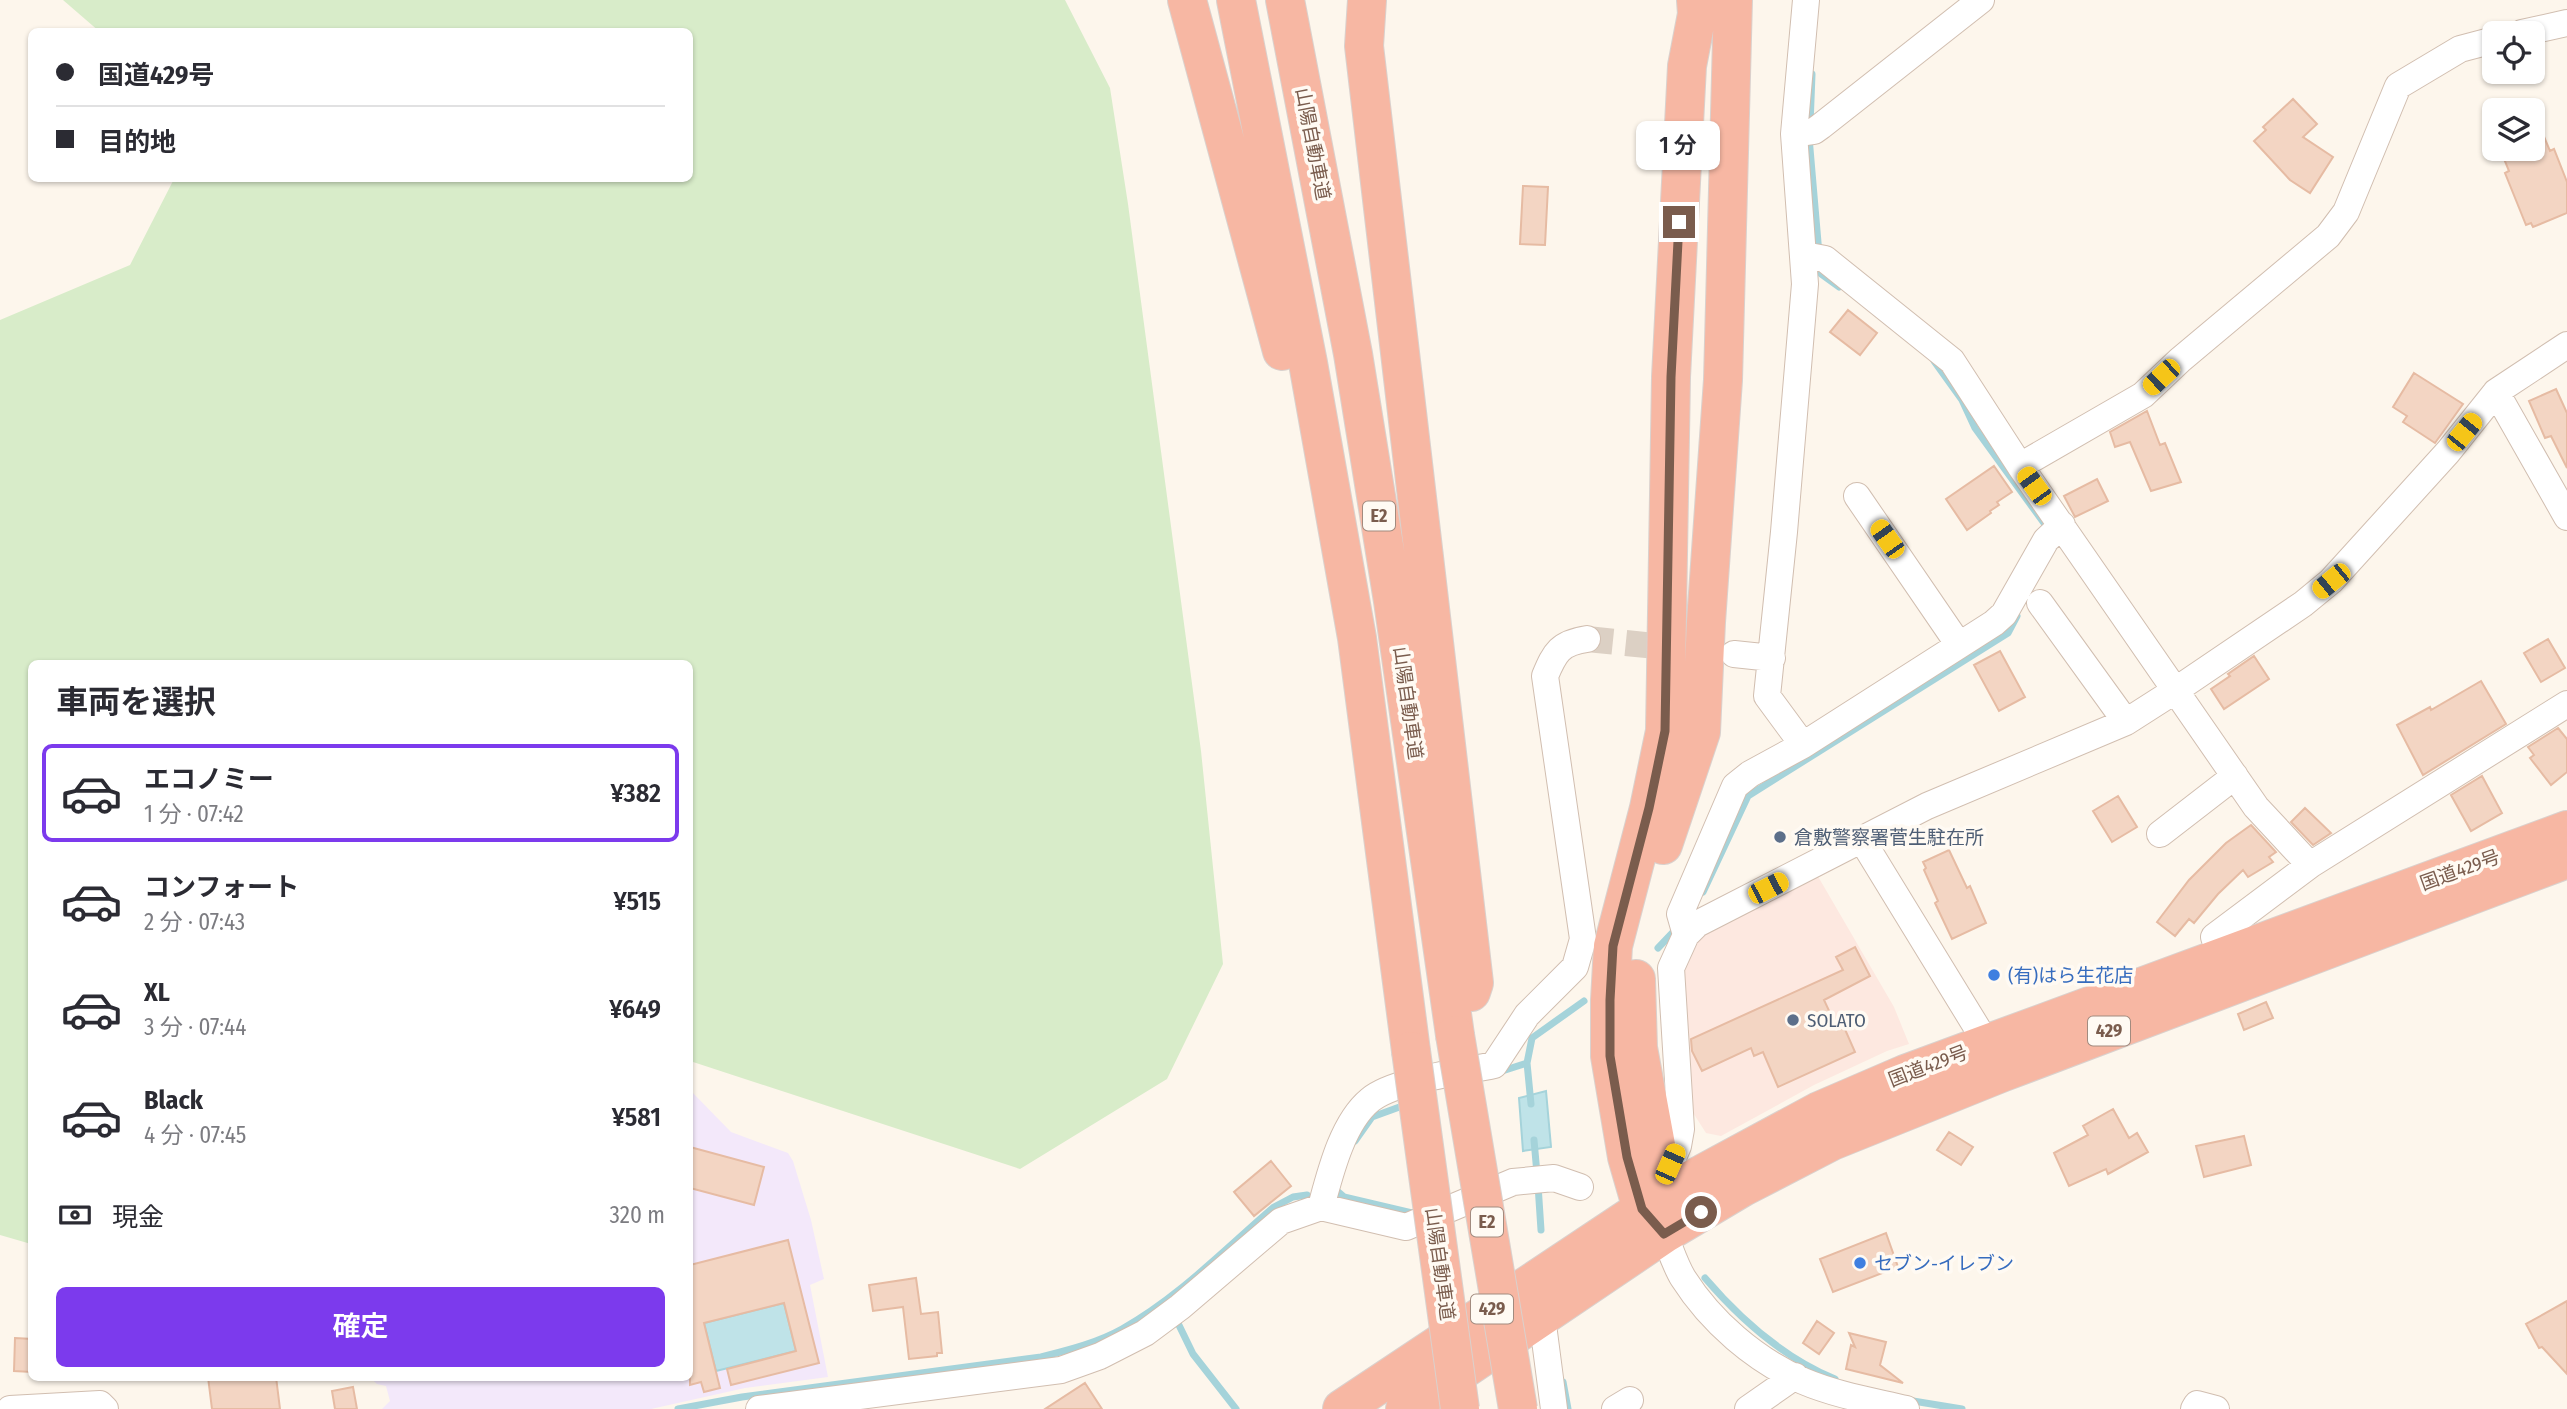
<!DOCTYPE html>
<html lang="ja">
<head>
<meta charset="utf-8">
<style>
  body { margin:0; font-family:"Fira Sans Condensed","Noto Sans JP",sans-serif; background:#f7f7f7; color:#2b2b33; height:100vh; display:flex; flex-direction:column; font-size:26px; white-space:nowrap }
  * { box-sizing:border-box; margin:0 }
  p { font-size:23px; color:#7c7c81 }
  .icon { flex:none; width:38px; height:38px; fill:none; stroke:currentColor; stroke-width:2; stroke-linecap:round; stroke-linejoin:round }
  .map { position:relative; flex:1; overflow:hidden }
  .panel { position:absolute; left:28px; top:660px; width:665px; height:721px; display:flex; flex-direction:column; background:#fff; border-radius:10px; box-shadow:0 2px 5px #0004 }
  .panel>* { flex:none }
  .hud { position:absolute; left:28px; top:28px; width:665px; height:154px; border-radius:10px; box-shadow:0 2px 5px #0004; display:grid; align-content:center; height:154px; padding:0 28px; background:#fff }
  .tools { position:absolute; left:2482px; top:21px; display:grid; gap:14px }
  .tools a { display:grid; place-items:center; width:63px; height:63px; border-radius:10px; background:#fff; box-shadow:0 2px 5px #0004; font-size:35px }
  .end { position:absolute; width:32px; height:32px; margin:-16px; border:9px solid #7a5c4d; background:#fff; box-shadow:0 0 0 4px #fff }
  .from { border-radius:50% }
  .bubble { position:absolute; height:49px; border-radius:10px; background:#fff; box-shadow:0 2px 5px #0004; font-size:23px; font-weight:600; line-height:49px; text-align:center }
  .car { position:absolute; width:21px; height:42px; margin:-21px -10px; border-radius:9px; box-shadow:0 0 5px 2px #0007; background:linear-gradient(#f5c518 24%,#345 0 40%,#f5c518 0 76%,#345 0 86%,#f5c518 0) }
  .hud b { display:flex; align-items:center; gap:24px; height:66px; font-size:26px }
  .hud b+b { border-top:2px solid #e1e1e2 }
  .hud i { width:18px; height:18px; background:#2b2b33 }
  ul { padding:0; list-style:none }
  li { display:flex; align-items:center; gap:21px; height:98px; margin:0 14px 10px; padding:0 14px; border:4px solid transparent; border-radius:10px }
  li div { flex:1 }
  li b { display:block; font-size:26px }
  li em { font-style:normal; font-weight:600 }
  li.active { border-color:#7c3aed }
  li>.icon { width:63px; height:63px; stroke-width:1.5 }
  h2 { padding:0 28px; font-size:32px; line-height:84px }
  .pay { display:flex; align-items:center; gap:18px; height:77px; padding:0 28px; font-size:26px }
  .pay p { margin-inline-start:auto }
  .button { display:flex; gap:14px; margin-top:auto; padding:14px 28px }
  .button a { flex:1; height:80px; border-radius:10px; background:#7c3aed; color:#fff; font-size:28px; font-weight:600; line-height:80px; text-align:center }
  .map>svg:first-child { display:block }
  .commercial { fill:#fde8e0 }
  .education { fill:#f3e8fa }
  .green { fill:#d8ecc9 }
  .water { fill:#bfe3e8; stroke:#a5d3da; stroke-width:2 }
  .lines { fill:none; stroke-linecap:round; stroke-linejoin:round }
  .stream { stroke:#a5d3da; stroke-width:7 }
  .building { fill:#f3d5c3; stroke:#e6bba3; stroke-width:2 }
  .street-tunnel { stroke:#dcd0c4; stroke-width:26; stroke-dasharray:26 13; stroke-linecap:butt }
  .street-casing { stroke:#d1beb0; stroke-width:28 }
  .highway-casing { stroke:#dad1cd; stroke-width:40 }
  .street { stroke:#fff; stroke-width:26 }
  .highway { stroke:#f7b7a3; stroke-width:38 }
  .highway-bridge-casing { stroke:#dad1cd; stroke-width:40; stroke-linecap:butt }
  .highway-bridge { stroke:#f7b7a3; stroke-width:38 }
  .route { stroke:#7a5c4d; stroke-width:9 }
  .service-dot { fill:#5c6f8a; stroke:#fffaf3; stroke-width:2.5 }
  .shop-dot { fill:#3f7fe0; stroke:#fffaf3; stroke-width:2.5 }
  .labels { text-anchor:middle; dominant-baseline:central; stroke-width:7; stroke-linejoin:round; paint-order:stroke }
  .shield { fill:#fffaf3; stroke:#a28b7f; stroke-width:2 }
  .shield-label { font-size:18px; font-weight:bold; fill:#7a5c4d }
  .street-label { font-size:19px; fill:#7a5c4d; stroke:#fffaf3 }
  .service-label { font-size:19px; fill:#4e5e75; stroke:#fffaf3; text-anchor:start }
  .shop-label { font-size:19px; fill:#366cbe; stroke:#fffaf3; text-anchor:start }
</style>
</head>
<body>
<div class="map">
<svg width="2567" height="1409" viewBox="0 0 2567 1409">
  <rect width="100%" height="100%" fill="#fdf6ec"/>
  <!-- commercial -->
  <path class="commercial" d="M 1816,873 L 1894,1007 L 1909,1044 L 1887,1051 L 1814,1085 L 1721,1136 L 1706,1133 L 1690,1108 L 1684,973 L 1694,938 Z"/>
  <!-- education -->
  <path class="education" d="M 690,1090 L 731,1132 L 788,1153 L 793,1161 L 811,1220 L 824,1279 L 810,1285 L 828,1377 L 745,1388 L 651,1409 L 382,1409 L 390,1401 L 386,1386 L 377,1384 L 369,1377 L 690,1377 Z"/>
  <!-- green -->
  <path class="green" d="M 63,0 L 1065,0 L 1110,88 L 1128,204 L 1201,751 L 1223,964 L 1167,1079 L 1020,1169 L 690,1061 L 690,663 L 32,663 L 31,1244 L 0,1235 L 0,320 L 130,265 L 174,179 L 690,178 L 690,32 L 100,32 Z"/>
  <!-- water -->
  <path class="water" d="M 1546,1091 L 1551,1147 L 1523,1151 L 1519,1098 Z
    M 784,1303 L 796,1351 L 716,1371 L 704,1323 Z"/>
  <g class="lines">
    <!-- stream -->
    <path class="stream" d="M 1810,125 L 1812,74
      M 1809,137 L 1819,254
      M 1821,266 L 1821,274 L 1839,287
      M 1934,361 L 1962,400 L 1975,428 L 2049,530
      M 1703,892 L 1748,796 L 2008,633 L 2017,616
      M 1658,948 L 1678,927
      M 1527,1063 L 1531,1104
      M 1499,1072 L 1527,1063 L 1532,1038 L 1584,1001
      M 1534,1140 L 1537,1174
      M 1355,1141 L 1372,1117 L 1405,1105
      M 1538,1185 L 1541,1230
      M 1337,1191 L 1344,1197 L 1412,1213
      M 1705,1278 C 1741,1320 1784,1358 1835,1379
      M 1176,1319 L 1193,1354 L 1236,1409
      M 1563,1382 L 1568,1409
      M 1907,1400 L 1962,1409
      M 678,1409 L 742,1397 L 1041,1357 C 1068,1350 1097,1343 1122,1329 C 1179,1297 1225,1249 1274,1207 L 1293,1197 L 1307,1195"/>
  </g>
  <!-- building -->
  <path class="building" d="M 2293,99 L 2317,124 L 2303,137 L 2333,157 L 2310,193 L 2290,180 L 2254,141 L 2266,130 L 2263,127 Z
    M 2532,108 L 2550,151 L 2554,149 L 2567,182 L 2567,213 L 2533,227 L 2531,223 L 2526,225 L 2505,173 L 2509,171 L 2500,149 L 2532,149 Z
    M 1523,186 L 1548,187 L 1545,245 L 1520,244 Z
    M 1848,310 L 1877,333 L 1860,355 L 1830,332 Z
    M 2414,373 L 2463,404 L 2435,443 L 2403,422 L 2407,416 L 2393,407 Z
    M 2556,389 L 2567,413 L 2567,468 L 2551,436 L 2545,438 L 2529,401 Z
    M 2147,411 L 2160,445 L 2165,443 L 2181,482 L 2151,491 L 2130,442 L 2115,447 L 2110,432 Z
    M 1994,466 L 2012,492 L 1997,502 L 1999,505 L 1990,511 L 1991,513 L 1967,530 L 1946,499 Z
    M 2097,479 L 2108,501 L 2075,517 L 2064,496 Z
    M 2548,639 L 2565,668 L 2541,682 L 2524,653 Z
    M 2000,651 L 2025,697 L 1999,711 L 1974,665 Z
    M 2254,656 L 2269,679 L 2224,709 L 2211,689 L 2230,676 L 2228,674 Z
    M 2481,681 L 2506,724 L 2423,775 L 2397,725 L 2430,707 L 2431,710 Z
    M 2558,728 L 2567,739 L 2567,772 L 2551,785 L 2530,758 L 2534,755 L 2528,747 Z
    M 2482,776 L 2502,813 L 2471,831 L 2451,795 Z
    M 2118,796 L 2137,827 L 2112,842 L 2093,811 Z
    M 2305,808 L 2331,833 L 2313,845 L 2291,822 Z
    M 2251,825 L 2276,852 L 2269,857 L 2273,862 L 2248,877 L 2243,870 L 2218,894 L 2194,923 L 2189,919 L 2175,936 L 2157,922 L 2189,880 L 2226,843 Z
    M 1949,850 L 1967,888 L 1970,886 L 1986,923 L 1952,939 L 1935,903 L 1938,901 L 1924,870 L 1926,868 L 1923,862 Z
    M 1855,947 L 1870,976 L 1824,1000 L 1838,1030 L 1844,1027 L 1855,1052 L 1778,1087 L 1763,1052 L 1754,1056 L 1751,1048 L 1702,1071 L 1692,1051 L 1691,1039 L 1843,970 L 1836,957 Z
    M 2266,1002 L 2273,1018 L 2244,1030 L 2238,1014 Z
    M 2113,1109 L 2129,1138 L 2137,1133 L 2148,1152 L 2108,1174 L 2106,1169 L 2069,1186 L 2054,1153 L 2088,1135 L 2083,1126 Z
    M 1949,1132 L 1973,1147 L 1961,1165 L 1937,1150 Z
    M 2244,1136 L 2251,1165 L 2204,1177 L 2196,1146 Z
    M 690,1147 L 764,1167 L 754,1205 L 690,1188 Z
    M 1271,1161 L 1291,1186 L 1254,1216 L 1234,1192 Z
    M 1886,1233 L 1898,1267 L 1833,1292 L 1820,1259 Z
    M 788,1240 L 819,1363 L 731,1385 L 727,1369 L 796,1351 L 784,1303 L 704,1323 L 720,1388 L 704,1392 L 701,1382 L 690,1385 L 690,1265 Z
    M 916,1278 L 921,1314 L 938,1312 L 942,1353 L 937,1353 L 937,1356 L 909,1359 L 903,1307 L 873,1311 L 869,1285 Z
    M 2567,1301 L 2567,1374 L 2542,1347 L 2539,1348 L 2526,1324 Z
    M 1817,1321 L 1834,1333 L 1819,1354 L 1803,1343 Z
    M 1849,1333 L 1886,1342 L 1880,1365 L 1903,1383 L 1846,1369 L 1851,1345 L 1855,1347 Z
    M 15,1338 L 32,1339 L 32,1372 L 14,1371 Z
    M 208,1377 L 276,1377 L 280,1409 L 212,1409 Z
    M 1085,1383 L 1102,1409 L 1045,1409 Z
    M 353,1387 L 357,1409 L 335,1409 L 332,1391 Z"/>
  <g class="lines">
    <!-- street-tunnel -->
    <path class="street-tunnel" d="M 1587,639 L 1684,649"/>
    <defs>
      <path id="street" d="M 1806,0 L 1794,134 L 1805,284 L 1784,532 L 1767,696 L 1803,745 L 1994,623 L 2004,614 L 2046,540 L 2062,525
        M 2522,33 L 2567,23
        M 1794,134 L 1814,131 L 1821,126 L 1981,0
        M 1804,255 L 1825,259 L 1952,361 L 2020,466 L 2256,807 L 2310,865
        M 2496,392 L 2567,517
        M 2020,466 L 2143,395 L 2180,360 L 2328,236 L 2346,212 L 2398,86 L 2460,49 L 2494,40
        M 1857,496 L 1959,645
        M 2040,603 L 2126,722
        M 1734,654 L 1772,658
        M 2160,834 L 2235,776
        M 1862,840 L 1987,1044
        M 1686,935 L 1680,914 L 1735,786 L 1750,774 L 1803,745
        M 2227,973 L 2214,937 L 2310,865 L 2567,704
        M 1663,1181 L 1678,1146 L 1681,1129 L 1671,968 L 1686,935 L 1697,924 L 1927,806 L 2126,722 L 2176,690 L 2303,604 L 2331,581 L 2448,452 L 2496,392 L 2567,345
        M 1321,1207 C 1330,1174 1342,1123 1370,1100 C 1394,1080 1462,1072 1494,1065 L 1527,1015 L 1575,967 L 1583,939 L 1545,676 C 1555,652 1560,643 1587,639
        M 1664,1234 C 1670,1248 1675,1265 1683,1278 C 1711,1322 1755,1360 1803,1381 C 1836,1395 1872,1401 1906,1409
        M 1542,1317 L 1554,1409
        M 10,1409 L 100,1404 L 105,1409
        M 759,1409 L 1061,1370 L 1100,1356 L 1145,1333 L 1180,1307 L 1281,1221 L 1321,1207 L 1406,1227 L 1513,1182 L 1554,1178 L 1580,1187
        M 1615,1409 L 1630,1400
        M 1748,1409 L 1795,1376
        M 2194,1409 L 2197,1404 L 2216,1409"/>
      <path id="highway" d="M 1187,0 L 1282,351
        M 1236,0 L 1308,363 L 1357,638 L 1411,1051
        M 1285,0 L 1353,354 L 1393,601 L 1455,1035
        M 1367,0 L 1364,46 L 1474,983 L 1471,992
        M 1663,845 L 1701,732 L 1706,622 L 1723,380 L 1733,0
        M 1636,979 L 1638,1048 L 1665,1194 L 1664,1217
        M 1657,1227 L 1642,1209 L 1627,1157 L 1610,1056 L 1610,1000 L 1613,946 L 1649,808 L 1665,731 L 1671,377 L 1687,66 L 1697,14 L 1696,0
        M 1342,1409 L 1665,1194 L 1819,1111 L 1905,1074 L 2567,830
        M 1405,1409 L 1664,1234 L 1743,1187 L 1832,1141 L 2001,1073 L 2567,859"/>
    </defs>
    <!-- street casing -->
    <use href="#street" class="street-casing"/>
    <!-- highway casing -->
    <use href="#highway" class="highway-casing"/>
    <!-- street -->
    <use href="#street" class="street"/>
    <!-- highway -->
    <use href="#highway" class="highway"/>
    <defs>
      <path id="highway-bridge" d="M 1455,1035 L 1518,1409
        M 1411,1051 L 1460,1409"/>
    </defs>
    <!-- highway-bridge casing -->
    <use href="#highway-bridge" class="highway-bridge-casing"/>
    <!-- highway-bridge -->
    <use href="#highway-bridge" class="highway-bridge"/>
  </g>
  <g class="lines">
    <!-- route -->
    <path class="route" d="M 1679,222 L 1671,377 L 1665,731 L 1649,808 L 1613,946 L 1610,1000 L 1610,1056 L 1627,1157 L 1642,1209 L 1664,1234 L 1701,1212"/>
  </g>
  <!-- markers -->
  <g class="service-dot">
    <circle cx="1780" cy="837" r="7"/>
    <circle cx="1793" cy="1020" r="7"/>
  </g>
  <g class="shop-dot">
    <circle cx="1994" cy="975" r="7"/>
    <circle cx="1860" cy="1263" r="7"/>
  </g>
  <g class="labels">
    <!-- shield labels -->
    <g class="shield">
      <rect x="1363" y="501.5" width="32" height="29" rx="5"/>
      <rect x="2088" y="1016.5" width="42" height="29" rx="5"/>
      <rect x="1471" y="1207.5" width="32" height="29" rx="5"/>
      <rect x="1471" y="1294.5" width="42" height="29" rx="5"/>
    </g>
    <g class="shield-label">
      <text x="1379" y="516">E2</text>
      <text x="2109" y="1031">429</text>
      <text x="1487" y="1222">E2</text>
      <text x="1492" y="1309">429</text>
    </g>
    <!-- street labels -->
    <g class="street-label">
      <text transform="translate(1313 144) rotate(79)">山陽自動車道</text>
      <text transform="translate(1408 703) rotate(82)">山陽自動車道</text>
      <text transform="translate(2460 870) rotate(-20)">国道429号</text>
      <text transform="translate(1928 1066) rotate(-21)">国道429号</text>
      <text transform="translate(1440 1264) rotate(82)">山陽自動車道</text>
    </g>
    <!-- service labels -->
    <g class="service-label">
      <text x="1794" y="837">倉敷警察署菅生駐在所</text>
      <text x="1807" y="1020">SOLATO</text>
    </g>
    <!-- shop labels -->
    <g class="shop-label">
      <text x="2008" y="975">(有)はら生花店</text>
      <text x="1874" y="1263">セブン-イレブン</text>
    </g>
  </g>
</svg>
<div class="tools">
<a><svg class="icon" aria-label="locate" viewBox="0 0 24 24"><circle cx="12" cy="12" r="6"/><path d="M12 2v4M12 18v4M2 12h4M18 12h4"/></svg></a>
<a><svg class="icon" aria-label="layers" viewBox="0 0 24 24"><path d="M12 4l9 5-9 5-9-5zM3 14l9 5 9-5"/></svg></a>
</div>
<i class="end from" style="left:1701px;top:1212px"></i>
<i class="end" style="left:1679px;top:222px"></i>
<div class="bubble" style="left:1636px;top:121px;width:84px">1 分</div>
<i class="car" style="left:2161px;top:377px;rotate:227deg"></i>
<i class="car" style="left:2464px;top:432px;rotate:39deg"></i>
<i class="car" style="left:2034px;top:486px;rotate:324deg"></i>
<i class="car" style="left:1887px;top:539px;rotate:325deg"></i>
<i class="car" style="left:2331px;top:581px;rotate:231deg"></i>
<i class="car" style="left:1768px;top:888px;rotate:63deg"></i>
<i class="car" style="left:1670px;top:1164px;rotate:24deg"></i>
<div class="hud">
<b><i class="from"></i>国道429号</b>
<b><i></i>目的地</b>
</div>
<section class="panel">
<h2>車両を選択</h2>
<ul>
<li class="active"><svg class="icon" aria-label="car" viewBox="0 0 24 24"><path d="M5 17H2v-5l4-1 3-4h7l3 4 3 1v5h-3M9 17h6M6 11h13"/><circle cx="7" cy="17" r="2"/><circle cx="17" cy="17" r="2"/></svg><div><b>エコノミー</b><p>1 分 · 07:42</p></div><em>¥382</em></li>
<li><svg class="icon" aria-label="car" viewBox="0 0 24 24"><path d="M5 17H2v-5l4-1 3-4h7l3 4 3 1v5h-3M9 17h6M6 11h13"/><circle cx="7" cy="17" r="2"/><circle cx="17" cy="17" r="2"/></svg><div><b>コンフォート</b><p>2 分 · 07:43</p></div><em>¥515</em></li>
<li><svg class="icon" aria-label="car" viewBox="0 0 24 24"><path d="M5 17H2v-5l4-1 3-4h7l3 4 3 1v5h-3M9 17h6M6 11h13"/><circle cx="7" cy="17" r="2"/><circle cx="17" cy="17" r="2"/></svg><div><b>XL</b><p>3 分 · 07:44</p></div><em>¥649</em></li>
<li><svg class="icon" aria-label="car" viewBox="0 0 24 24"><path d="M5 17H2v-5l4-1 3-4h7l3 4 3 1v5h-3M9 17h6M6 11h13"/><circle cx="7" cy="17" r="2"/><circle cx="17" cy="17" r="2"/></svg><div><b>Black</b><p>4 分 · 07:45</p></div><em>¥581</em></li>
</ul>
<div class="pay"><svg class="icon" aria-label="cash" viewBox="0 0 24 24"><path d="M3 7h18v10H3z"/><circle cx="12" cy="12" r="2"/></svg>現金<p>320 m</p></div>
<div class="button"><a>確定</a></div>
</section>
</div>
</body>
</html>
